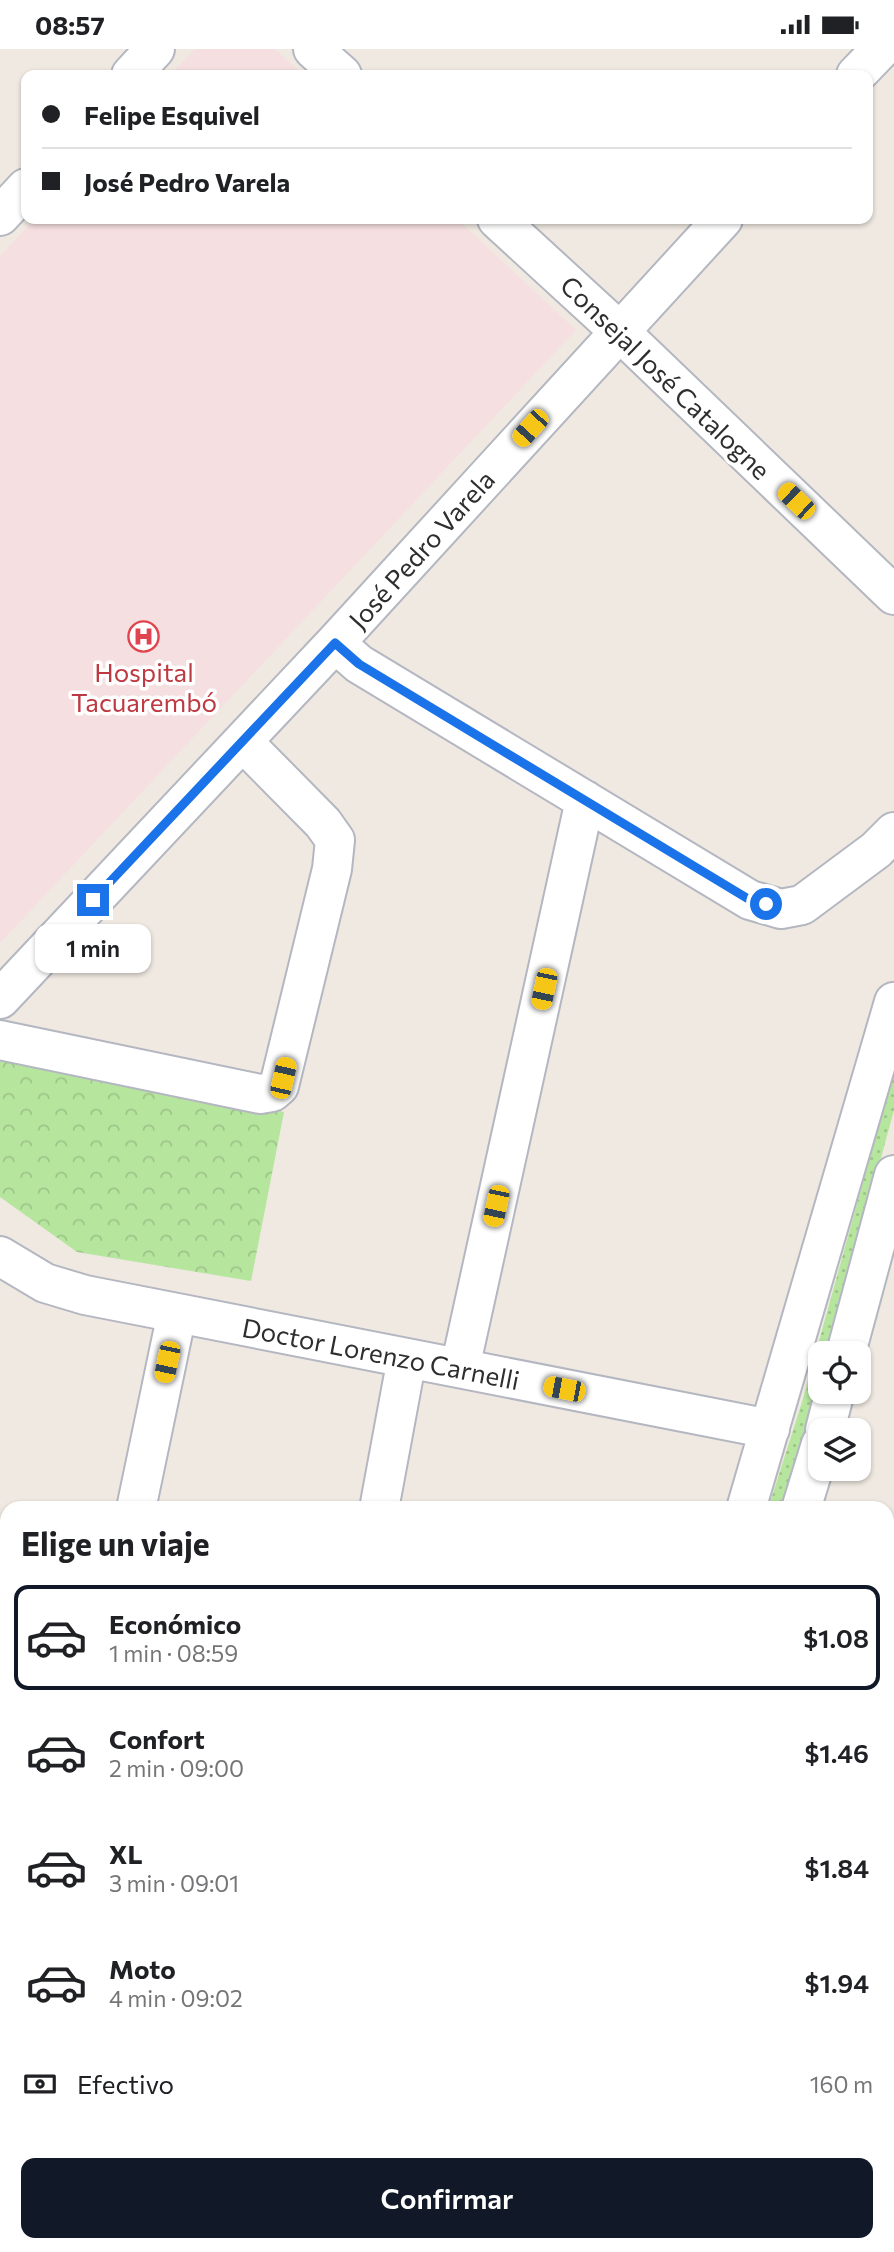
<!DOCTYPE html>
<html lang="es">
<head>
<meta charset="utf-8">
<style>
  body { margin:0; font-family:Commissioner,sans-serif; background:#f6f6f6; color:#202124; height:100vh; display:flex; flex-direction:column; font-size:26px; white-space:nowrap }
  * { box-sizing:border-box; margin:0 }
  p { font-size:23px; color:#757577 }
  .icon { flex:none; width:38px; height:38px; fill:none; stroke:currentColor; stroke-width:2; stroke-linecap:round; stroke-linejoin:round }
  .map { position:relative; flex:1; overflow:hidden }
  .details { position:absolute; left:0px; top:1452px; width:894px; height:751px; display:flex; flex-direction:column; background:#fff; border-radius:21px 21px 0 0; box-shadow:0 2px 5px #0004 }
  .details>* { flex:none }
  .hud { position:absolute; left:21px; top:21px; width:852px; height:154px; border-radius:14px; box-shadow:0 2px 5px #0004; display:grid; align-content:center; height:154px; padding:0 21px; background:#fff }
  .fabs { position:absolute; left:808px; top:1292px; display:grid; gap:14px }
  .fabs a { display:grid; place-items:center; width:63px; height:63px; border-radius:14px; background:#fff; box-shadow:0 2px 5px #0004; font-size:35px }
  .end { position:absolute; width:32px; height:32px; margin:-16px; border:9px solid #1a73e8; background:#fff; box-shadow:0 0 0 4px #fff }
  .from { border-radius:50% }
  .bubble { position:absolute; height:49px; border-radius:14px; background:#fff; box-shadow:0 2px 5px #0004; font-size:23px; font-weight:600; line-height:49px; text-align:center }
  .car { position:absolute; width:21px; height:42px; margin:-21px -10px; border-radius:9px; box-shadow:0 0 5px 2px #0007; background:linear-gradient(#f5c518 24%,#345 0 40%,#f5c518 0 76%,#345 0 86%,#f5c518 0) }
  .hud b { display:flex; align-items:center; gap:24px; height:66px; font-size:26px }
  .hud b+b { border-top:2px solid #e0e0e0 }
  .hud i { width:18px; height:18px; background:#202124 }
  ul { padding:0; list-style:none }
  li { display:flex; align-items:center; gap:21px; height:105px; margin:0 14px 10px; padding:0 7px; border:4px solid transparent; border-radius:14px }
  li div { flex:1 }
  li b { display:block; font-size:26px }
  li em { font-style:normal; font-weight:600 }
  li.current { border-color:#111827 }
  li>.icon { width:63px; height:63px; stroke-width:1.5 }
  h2 { padding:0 21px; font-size:32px; line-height:84px }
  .pay { display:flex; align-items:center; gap:18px; height:77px; padding:0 21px; font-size:26px }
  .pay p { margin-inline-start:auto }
  .primary-button { display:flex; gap:14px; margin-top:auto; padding:14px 21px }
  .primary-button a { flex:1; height:80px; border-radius:14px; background:#111827; color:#fff; font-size:28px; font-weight:600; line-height:80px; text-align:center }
  .status { display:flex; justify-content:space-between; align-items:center; height:49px; padding:0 35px; background:#fff; direction:ltr }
  .status svg { height:19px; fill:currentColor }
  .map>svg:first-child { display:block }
  .medical { fill:#f5dfe0 }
  .grass { fill:url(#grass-dots) }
  .park { fill:url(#park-crowns) }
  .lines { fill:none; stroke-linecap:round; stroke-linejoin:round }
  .river { stroke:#75cff0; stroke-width:65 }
  .minor-casing { stroke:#b4b7c1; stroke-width:42 }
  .minor { stroke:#fff; stroke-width:38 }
  .route { stroke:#1a73e8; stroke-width:9 }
  .labels { text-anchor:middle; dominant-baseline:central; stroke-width:7; stroke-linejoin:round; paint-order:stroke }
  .street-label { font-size:26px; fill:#2e2e2e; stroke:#fff }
  .health-label { font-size:26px; fill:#be3a42; stroke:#fff }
</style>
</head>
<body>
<div class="status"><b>08:57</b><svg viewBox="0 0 49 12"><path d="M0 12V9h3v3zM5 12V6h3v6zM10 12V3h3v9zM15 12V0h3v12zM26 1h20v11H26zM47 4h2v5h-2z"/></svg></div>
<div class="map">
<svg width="894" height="2203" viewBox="0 0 894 2203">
  <defs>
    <pattern id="grass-dots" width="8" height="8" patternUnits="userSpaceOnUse" patternTransform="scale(1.75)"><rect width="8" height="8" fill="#b6e59e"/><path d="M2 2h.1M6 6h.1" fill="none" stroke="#9dc588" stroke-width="1.8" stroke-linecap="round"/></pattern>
    <pattern id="park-crowns" width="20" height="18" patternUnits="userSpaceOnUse" patternTransform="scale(1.75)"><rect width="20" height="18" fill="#b6e59e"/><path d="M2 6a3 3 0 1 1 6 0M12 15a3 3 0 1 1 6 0" fill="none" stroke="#9dc588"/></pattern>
  </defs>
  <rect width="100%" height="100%" fill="#efe9e1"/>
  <!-- medical -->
  <path class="medical" d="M 195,0 L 275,0 L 303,26 L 170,26 Z
    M 35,170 L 457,170 L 576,281 L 0,894 L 0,207 Z"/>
  <!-- grass -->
  <path class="grass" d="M 894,1022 L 894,1061 L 828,1304 L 821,1304 C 821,1357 797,1409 781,1459 L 768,1460 L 802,1353 Z"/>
  <!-- park -->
  <path class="park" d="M 0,997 L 284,1063 L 251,1232 L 77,1203 L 0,1148 Z"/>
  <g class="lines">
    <!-- river -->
    <path class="river" d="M 887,1892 L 894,1886
      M 663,2203 L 663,2196"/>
    <defs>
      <path id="minor" d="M 313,0 L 342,26
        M 131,26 L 155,0
        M 856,26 L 881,0
        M 0,167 L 26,139
        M 497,170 L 619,282 L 894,546
        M 335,594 L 359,615 L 750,851 L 781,860 L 802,856 L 876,801 L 894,783
        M 0,950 L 335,594 L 723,170
        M 0,991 L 260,1045 L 272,1043 L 279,1037 L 332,820 L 335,791 L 323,774 L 243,693
        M 0,1207 L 45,1234 L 85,1246 L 770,1380
        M 846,1304 L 894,1126
        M 460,1319 L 585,751
        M 825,1381 L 835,1342
        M 136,1460 L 177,1264
        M 379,1460 L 407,1309
        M 746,1460 L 894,953
        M 801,1460 L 821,1395
        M 0,1677 L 7,1680
        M 887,1822 L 894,1811
        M 887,1967 L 894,1962
        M 0,2170 L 7,2156
        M 508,2203 L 511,2196
        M 566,2203 L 569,2196
        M 720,2203 L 721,2196"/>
    </defs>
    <!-- minor casing -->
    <use href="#minor" class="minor-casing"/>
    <!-- minor -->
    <use href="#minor" class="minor"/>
  </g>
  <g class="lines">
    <!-- route -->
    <path class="route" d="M 93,851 L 335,594 L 359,615 L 750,851 L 766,855"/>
  </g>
  <!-- icons -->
  <defs>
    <symbol id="hospital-ring" viewBox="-11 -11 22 22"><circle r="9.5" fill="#fff" stroke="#e0444e" stroke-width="1.5"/><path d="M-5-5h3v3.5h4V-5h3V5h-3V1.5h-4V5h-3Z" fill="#e0444e"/></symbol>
  </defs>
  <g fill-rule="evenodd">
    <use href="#hospital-ring" x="126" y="570" width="35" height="35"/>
  </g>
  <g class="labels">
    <!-- street labels -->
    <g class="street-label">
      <text transform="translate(666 328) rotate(44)">Consejal José Catalogne</text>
      <text transform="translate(421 500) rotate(-48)">José Pedro Varela</text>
      <text transform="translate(381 1304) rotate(11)">Doctor Lorenzo Carnelli</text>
    </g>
    <!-- health labels -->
    <g class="health-label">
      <text x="144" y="622">Hospital<tspan x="144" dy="30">Tacuarembó</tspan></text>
    </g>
  </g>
</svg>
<div class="fabs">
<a><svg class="icon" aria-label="locate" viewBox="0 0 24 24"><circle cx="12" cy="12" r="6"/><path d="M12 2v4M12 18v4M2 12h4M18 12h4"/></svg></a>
<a><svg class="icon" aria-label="layers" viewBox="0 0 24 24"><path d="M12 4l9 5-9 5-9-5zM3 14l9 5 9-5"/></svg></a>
</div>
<i class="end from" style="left:766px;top:855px"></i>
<i class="end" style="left:93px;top:851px"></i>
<div class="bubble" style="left:35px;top:875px;width:116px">1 min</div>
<i class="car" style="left:530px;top:379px;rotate:222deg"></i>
<i class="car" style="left:796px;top:452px;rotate:314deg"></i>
<i class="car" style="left:544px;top:940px;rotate:192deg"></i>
<i class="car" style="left:283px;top:1029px;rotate:13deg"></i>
<i class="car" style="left:496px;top:1157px;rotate:192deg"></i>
<i class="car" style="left:167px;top:1313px;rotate:192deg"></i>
<i class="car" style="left:564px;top:1340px;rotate:281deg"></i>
<div class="hud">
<b><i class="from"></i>Felipe Esquivel</b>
<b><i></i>José Pedro Varela</b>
</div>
<section class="details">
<h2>Elige un viaje</h2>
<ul>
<li class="current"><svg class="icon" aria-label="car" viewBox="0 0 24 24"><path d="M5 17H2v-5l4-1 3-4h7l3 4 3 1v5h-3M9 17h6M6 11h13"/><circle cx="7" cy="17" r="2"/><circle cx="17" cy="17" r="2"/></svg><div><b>Económico</b><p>1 min · 08:59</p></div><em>$1.08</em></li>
<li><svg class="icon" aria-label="car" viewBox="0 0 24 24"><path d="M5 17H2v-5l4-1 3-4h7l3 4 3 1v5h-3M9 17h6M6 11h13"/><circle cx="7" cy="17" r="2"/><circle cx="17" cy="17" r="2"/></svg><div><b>Confort</b><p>2 min · 09:00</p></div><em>$1.46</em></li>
<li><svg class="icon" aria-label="car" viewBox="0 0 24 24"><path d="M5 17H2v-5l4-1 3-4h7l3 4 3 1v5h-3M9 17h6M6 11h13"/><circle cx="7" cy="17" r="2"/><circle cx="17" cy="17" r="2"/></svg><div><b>XL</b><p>3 min · 09:01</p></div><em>$1.84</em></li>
<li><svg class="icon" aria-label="car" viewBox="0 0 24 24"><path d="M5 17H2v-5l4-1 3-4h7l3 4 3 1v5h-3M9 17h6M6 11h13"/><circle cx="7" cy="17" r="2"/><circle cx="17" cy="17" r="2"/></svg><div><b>Moto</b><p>4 min · 09:02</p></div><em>$1.94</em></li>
</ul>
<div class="pay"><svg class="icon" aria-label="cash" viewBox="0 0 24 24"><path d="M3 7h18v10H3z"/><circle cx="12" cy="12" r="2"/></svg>Efectivo<p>160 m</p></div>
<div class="primary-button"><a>Confirmar</a></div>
</section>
</div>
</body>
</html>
